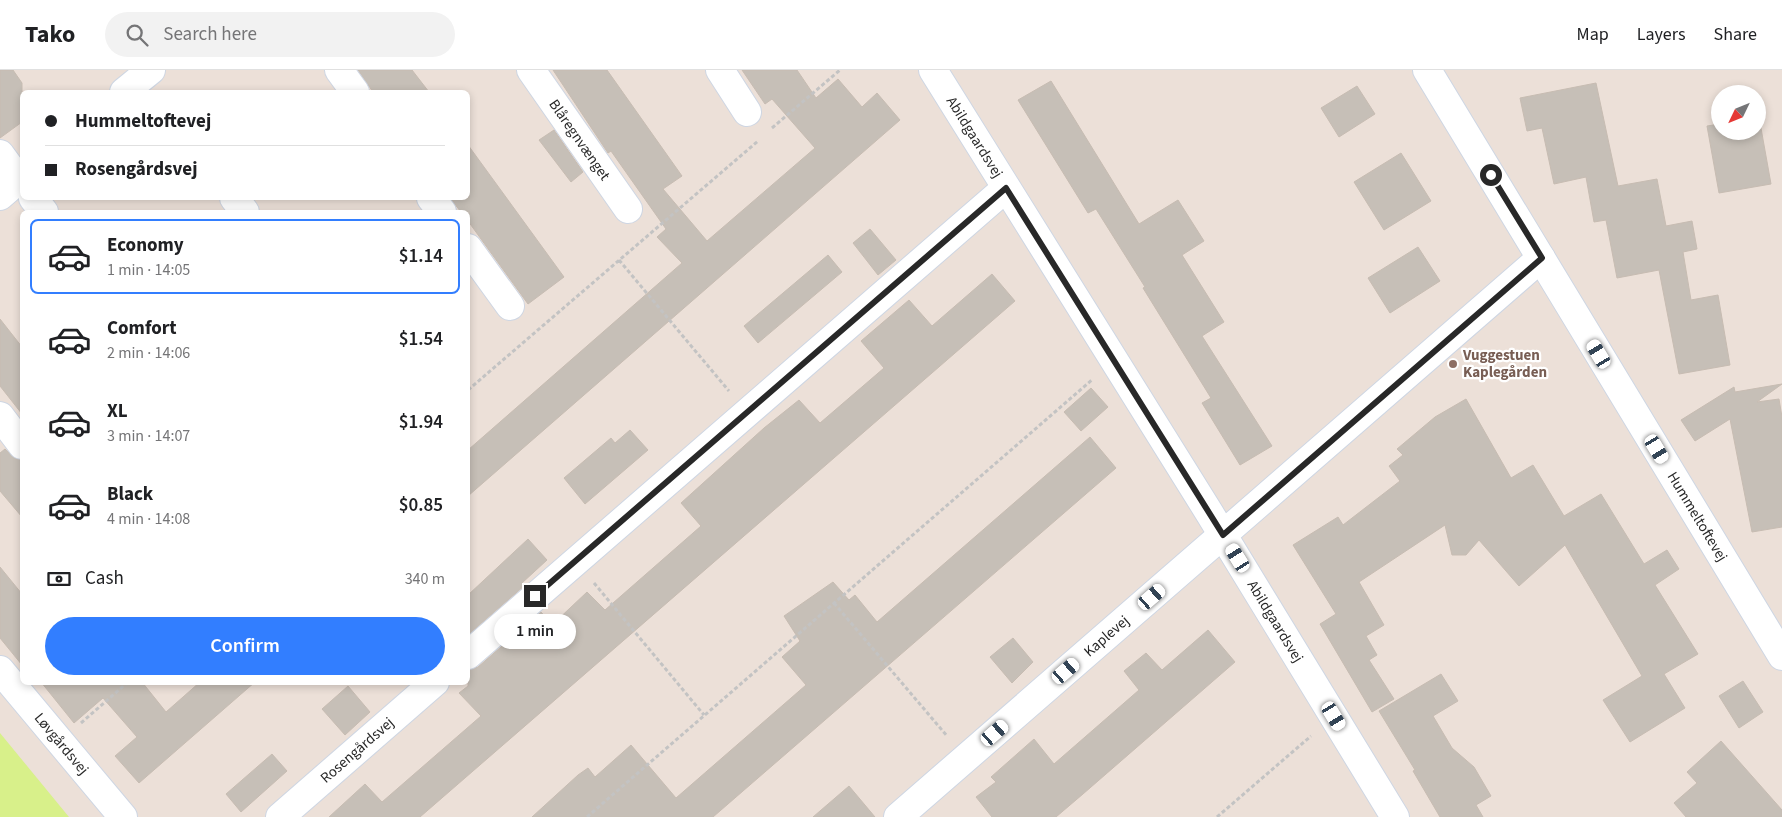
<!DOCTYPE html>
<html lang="en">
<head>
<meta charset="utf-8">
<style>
  body { margin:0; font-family:"Source Sans 3",sans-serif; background:#f2f2f2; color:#202124; height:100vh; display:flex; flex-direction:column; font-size:19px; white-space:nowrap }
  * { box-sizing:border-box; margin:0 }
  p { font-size:16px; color:#757577 }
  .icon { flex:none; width:28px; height:28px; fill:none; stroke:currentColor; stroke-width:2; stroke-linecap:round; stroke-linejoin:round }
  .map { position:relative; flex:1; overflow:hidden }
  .panel { position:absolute; left:20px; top:140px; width:450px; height:475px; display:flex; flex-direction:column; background:#fff; border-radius:8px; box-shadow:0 2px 8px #0003 }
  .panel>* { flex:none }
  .banner { position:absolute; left:20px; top:20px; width:450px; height:110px; border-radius:8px; box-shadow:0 2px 8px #0003; display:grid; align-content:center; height:110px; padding:0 25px; background:#fff }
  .needle { width:32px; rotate:227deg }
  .fabs { position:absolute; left:1711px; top:15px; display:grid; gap:10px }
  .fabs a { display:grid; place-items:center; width:55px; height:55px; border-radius:50%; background:#fff; box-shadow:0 2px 8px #0003; font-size:25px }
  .end { position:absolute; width:22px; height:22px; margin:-11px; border:6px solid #282828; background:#fff; box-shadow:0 0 0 2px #fff }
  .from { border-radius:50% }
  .bubble { position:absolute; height:35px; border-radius:18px; background:#fff; box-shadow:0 2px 8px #0003; font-size:16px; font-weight:600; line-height:35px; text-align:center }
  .car { position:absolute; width:15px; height:30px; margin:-15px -8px; border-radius:6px; box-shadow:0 0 4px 1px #0007; background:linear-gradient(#fff 24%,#345 0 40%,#fff 0 76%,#345 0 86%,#fff 0) }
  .banner b { display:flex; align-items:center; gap:18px; height:48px; font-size:19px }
  .banner b+b { border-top:1px solid #e0e0e0 }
  .banner i { width:12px; height:12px; background:#202124 }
  ul { padding:9px 0 0; list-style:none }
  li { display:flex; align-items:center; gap:15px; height:75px; margin:0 10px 8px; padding:0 15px; border:2px solid transparent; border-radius:8px }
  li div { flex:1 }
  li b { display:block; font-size:19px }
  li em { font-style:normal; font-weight:600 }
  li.selected { border-color:#327eff }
  li>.icon { width:45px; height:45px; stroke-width:1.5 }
  .pay { display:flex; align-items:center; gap:12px; height:55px; padding:0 25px; font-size:19px }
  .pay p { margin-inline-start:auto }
  .action { display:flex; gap:10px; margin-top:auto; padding:10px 25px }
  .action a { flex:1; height:58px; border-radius:30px; background:#327eff; color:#fff; font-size:20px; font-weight:600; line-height:58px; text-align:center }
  header { display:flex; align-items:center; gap:30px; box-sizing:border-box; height:70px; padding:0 25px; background:#fff; border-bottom:1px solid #e0e0e0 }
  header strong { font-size:24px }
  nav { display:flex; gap:28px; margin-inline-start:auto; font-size:18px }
  .search { width:350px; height:45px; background:#f2f2f2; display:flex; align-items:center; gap:12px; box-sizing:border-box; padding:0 18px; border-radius:28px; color:#757577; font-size:19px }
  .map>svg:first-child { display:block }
  .pitch { fill:#d8f08a }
  .building { fill:#c6bfb7; stroke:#c7bcb2 }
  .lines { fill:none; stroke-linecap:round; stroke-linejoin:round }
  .minor-casing { stroke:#ced6e3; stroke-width:30 }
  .path { stroke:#c3c3c3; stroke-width:3; stroke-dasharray:4 2.5; stroke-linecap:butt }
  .minor { stroke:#fff; stroke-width:28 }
  .route { stroke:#282828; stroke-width:6 }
  .education-dot { fill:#8d6e63; stroke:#fff; stroke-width:2 }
  .labels { text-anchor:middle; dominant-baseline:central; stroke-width:4.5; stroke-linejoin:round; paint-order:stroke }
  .street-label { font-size:15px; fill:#282828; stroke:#fff }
  .education-label { font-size:15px; font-weight:bold; fill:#785e54; stroke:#fff; text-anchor:start }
</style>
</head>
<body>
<header>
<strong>Tako</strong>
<div class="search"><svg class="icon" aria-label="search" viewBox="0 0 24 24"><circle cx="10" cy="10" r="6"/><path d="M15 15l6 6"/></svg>Search here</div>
<nav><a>Map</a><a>Layers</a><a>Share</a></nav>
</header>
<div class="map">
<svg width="1782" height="747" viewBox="0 0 1782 747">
  <rect width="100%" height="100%" fill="#ece0d8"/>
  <!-- pitch -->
  <path class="pitch" d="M 0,663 L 69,747 L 0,747 Z"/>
  <!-- building -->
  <path class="building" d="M 0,0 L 13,0 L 22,13 L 22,52 L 0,68 Z
    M 358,0 L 412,0 L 429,22 L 373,22 Z
    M 553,0 L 607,0 L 682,106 L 663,119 L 707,171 L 815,78 L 772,29 L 765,34 L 742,0 L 797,0 L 816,28 L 838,9 L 862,37 L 877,23 L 900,50 L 468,426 L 468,380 L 682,193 L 657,167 L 666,159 L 611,81 L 608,83 Z
    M 1051,11 L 1139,154 L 1178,130 L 1204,171 L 1182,185 L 1224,252 L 1202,266 L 1272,376 L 1240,395 L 1202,333 L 1211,328 L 1143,218 L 1145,217 L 1096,139 L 1088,143 L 1018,30 Z
    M 1596,13 L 1618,116 L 1657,109 L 1666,156 L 1692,151 L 1697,179 L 1683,182 L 1691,230 L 1718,225 L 1730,295 L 1679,304 L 1659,200 L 1617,208 L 1606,150 L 1594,152 L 1586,107 L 1554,114 L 1542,58 L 1527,61 L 1520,28 Z
    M 1357,16 L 1375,44 L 1339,67 L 1321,38 Z
    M 1758,47 L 1759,47 L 1771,114 L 1719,123 L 1707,56 L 1720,54 L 1720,61 L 1758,61 Z
    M 554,60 L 583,102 L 571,112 L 539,70 Z
    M 468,75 L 564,207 L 528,234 L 468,151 L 468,142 L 461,142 L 450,128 L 468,128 Z
    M 1401,83 L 1431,131 L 1384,160 L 1354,112 Z
    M 870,159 L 896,190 L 878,205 L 853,173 Z
    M 1418,177 L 1440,211 L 1390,243 L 1368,208 Z
    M 828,185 L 842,202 L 758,273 L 744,256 Z
    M 992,204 L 1015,231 L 420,747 L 329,747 L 365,714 L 382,732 L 481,646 L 459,623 L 468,616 L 468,600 L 478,597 L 541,542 L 552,555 L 587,522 L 605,540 L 701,456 L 681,433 L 764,358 L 799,330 L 820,353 L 884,298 L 861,271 L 909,230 L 932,256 Z
    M 0,249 L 22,277 L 22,344 L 0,316 Z
    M 1782,314 L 1757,332 L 1779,329 L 1782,347 L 1782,457 L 1752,462 L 1730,349 L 1695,371 L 1681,350 L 1734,317 L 1735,322 Z
    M 1091,318 L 1108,337 L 1081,361 L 1064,342 Z
    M 1466,329 L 1511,408 L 1533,395 L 1564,446 L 1601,424 L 1644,494 L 1667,480 L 1679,499 L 1655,515 L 1698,584 L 1664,604 L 1685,638 L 1630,672 L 1603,630 L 1642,606 L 1565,475 L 1519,516 L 1479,470 L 1466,485 L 1452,485 L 1445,455 L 1359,512 L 1384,555 L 1366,566 L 1377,585 L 1369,590 L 1394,629 L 1372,642 L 1320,554 L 1336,544 L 1293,475 L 1338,447 L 1343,455 L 1400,411 L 1389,396 L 1403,385 L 1397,379 L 1435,347 Z
    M 630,360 L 648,380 L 585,434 L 564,408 L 611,368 L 615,373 Z
    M 1090,367 L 1116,398 L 713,747 L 532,747 L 578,705 L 588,698 L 595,707 L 631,675 L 676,728 L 806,615 L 782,587 L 800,571 L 784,546 L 833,512 L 849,530 L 855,525 L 877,552 Z
    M 5,379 L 16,389 L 22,390 L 22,447 L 0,421 L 0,383 Z
    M 528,469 L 547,490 L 522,513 L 524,516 L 468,565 L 468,525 Z
    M 0,497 L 22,524 L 22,595 L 0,568 Z
    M 1208,560 L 1235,592 L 1083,724 L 1056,747 L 992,747 L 976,727 L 996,712 L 991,707 L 1034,669 L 1054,694 L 1139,620 L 1124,601 L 1146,583 L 1162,600 Z
    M 1013,568 L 1033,592 L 1012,613 L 990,587 Z
    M 1441,604 L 1458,631 L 1433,646 L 1452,678 L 1474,697 L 1491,726 L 1476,735 L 1483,747 L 1440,747 L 1413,701 L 1415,700 L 1379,641 Z
    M 1743,611 L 1763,642 L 1739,658 L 1719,626 Z
    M 41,612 L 142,612 L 166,642 L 200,612 L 255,612 L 139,713 L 115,686 L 137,667 L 103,628 L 74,653 Z
    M 348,616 L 370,642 L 345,665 L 322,639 Z
    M 1721,671 L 1782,740 L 1782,747 L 1686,747 L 1674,733 L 1697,713 L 1687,702 Z
    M 272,684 L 287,701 L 241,742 L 226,724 Z
    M 849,716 L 875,747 L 813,747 Z"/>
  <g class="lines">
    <defs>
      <g id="minor">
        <path d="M 339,0 L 355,22"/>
        <path id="s1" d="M 531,0 L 628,139"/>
        <path d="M 720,0 L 747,42"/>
        <path id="s2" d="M 933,0 L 1210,444 L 1395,747"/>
        <path id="s3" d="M 1427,0 L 1782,586"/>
        <path d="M 124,22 L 151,0"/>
        <path d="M 0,84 L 22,114"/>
        <path d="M 0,126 L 22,107"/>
        <path d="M 33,128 L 44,142"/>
        <path d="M 234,128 L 245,142"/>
        <path d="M 431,128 L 442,142"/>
        <path d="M 468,178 L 510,236"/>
        <path d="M 0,346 L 22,375"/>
        <path d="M 468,585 L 1006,118"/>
        <path id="s4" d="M 0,600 L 123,747"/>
        <path id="s5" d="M 280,747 L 435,612"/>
        <path id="s6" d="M 898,747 L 1541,188"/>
      </g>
    </defs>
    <!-- minor casing -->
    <use href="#minor" class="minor-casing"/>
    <!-- path -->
    <path class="path" d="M 772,58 L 840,0
      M 619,190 L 729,321
      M 468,320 L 758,71
      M 594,513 L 704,645
      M 834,533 L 947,666
      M 81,653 L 128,612
      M 587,747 L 1093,309
      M 1217,747 L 1311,666"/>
    <!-- minor -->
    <use href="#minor" class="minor"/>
  </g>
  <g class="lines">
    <!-- route -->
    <path class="route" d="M 535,526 L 1006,118 L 1223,465 L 1542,188 L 1491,105"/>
  </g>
  <!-- markers -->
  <circle class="education-dot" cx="1453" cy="294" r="5"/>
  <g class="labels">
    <!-- street labels -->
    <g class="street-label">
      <text stroke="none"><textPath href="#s2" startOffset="79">Abildgaardsvej</textPath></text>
      <text stroke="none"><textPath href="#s1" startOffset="85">Blåregnvænget</textPath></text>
      <text stroke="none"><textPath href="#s3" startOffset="522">Hummeltoftevej</textPath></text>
      <text stroke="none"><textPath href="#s2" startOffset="649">Abildgaardsvej</textPath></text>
      <text stroke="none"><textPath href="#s6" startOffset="276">Kaplevej</textPath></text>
      <text stroke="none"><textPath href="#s4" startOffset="96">Løvgårdsvej</textPath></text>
      <text stroke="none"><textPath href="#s5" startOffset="102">Rosengårdsvej</textPath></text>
    </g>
    <!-- education labels -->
    <g class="education-label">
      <text x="1463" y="285">Vuggestuen<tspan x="1463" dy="17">Kaplegården</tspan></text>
    </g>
  </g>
</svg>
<div class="fabs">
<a><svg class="needle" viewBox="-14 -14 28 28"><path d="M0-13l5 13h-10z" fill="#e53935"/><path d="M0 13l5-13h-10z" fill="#757577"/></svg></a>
</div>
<i class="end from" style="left:1491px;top:105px"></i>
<i class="end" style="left:535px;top:526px"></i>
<div class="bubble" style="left:494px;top:544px;width:82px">1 min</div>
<i class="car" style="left:1599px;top:284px;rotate:329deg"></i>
<i class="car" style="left:1657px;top:379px;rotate:149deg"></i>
<i class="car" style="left:1238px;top:488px;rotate:328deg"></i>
<i class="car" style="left:1152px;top:527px;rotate:49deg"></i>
<i class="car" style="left:1066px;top:601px;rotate:49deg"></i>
<i class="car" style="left:1334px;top:646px;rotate:149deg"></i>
<i class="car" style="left:995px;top:663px;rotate:49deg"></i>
<div class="banner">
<b><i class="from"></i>Hummeltoftevej</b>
<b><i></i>Rosengårdsvej</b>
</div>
<section class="panel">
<ul>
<li class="selected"><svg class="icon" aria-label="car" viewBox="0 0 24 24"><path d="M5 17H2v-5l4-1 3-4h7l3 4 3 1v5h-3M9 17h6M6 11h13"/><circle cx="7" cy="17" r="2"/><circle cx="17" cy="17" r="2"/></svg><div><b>Economy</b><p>1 min · 14:05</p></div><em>$1.14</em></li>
<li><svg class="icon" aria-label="car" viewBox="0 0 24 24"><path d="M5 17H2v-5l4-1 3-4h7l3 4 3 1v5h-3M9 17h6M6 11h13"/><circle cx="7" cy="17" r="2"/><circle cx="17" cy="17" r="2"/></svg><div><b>Comfort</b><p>2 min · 14:06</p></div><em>$1.54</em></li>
<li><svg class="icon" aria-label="car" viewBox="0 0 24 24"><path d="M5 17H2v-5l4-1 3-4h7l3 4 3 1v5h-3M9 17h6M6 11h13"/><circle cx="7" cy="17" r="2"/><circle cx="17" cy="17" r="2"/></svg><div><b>XL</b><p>3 min · 14:07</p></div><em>$1.94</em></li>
<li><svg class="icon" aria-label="car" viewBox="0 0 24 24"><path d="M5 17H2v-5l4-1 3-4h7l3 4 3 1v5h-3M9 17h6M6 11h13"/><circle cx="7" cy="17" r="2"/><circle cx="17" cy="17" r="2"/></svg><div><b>Black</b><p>4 min · 14:08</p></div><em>$0.85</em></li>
</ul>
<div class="pay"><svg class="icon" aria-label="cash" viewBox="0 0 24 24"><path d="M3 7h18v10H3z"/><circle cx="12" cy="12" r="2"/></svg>Cash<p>340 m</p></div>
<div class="action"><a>Confirm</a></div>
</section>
</div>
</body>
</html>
